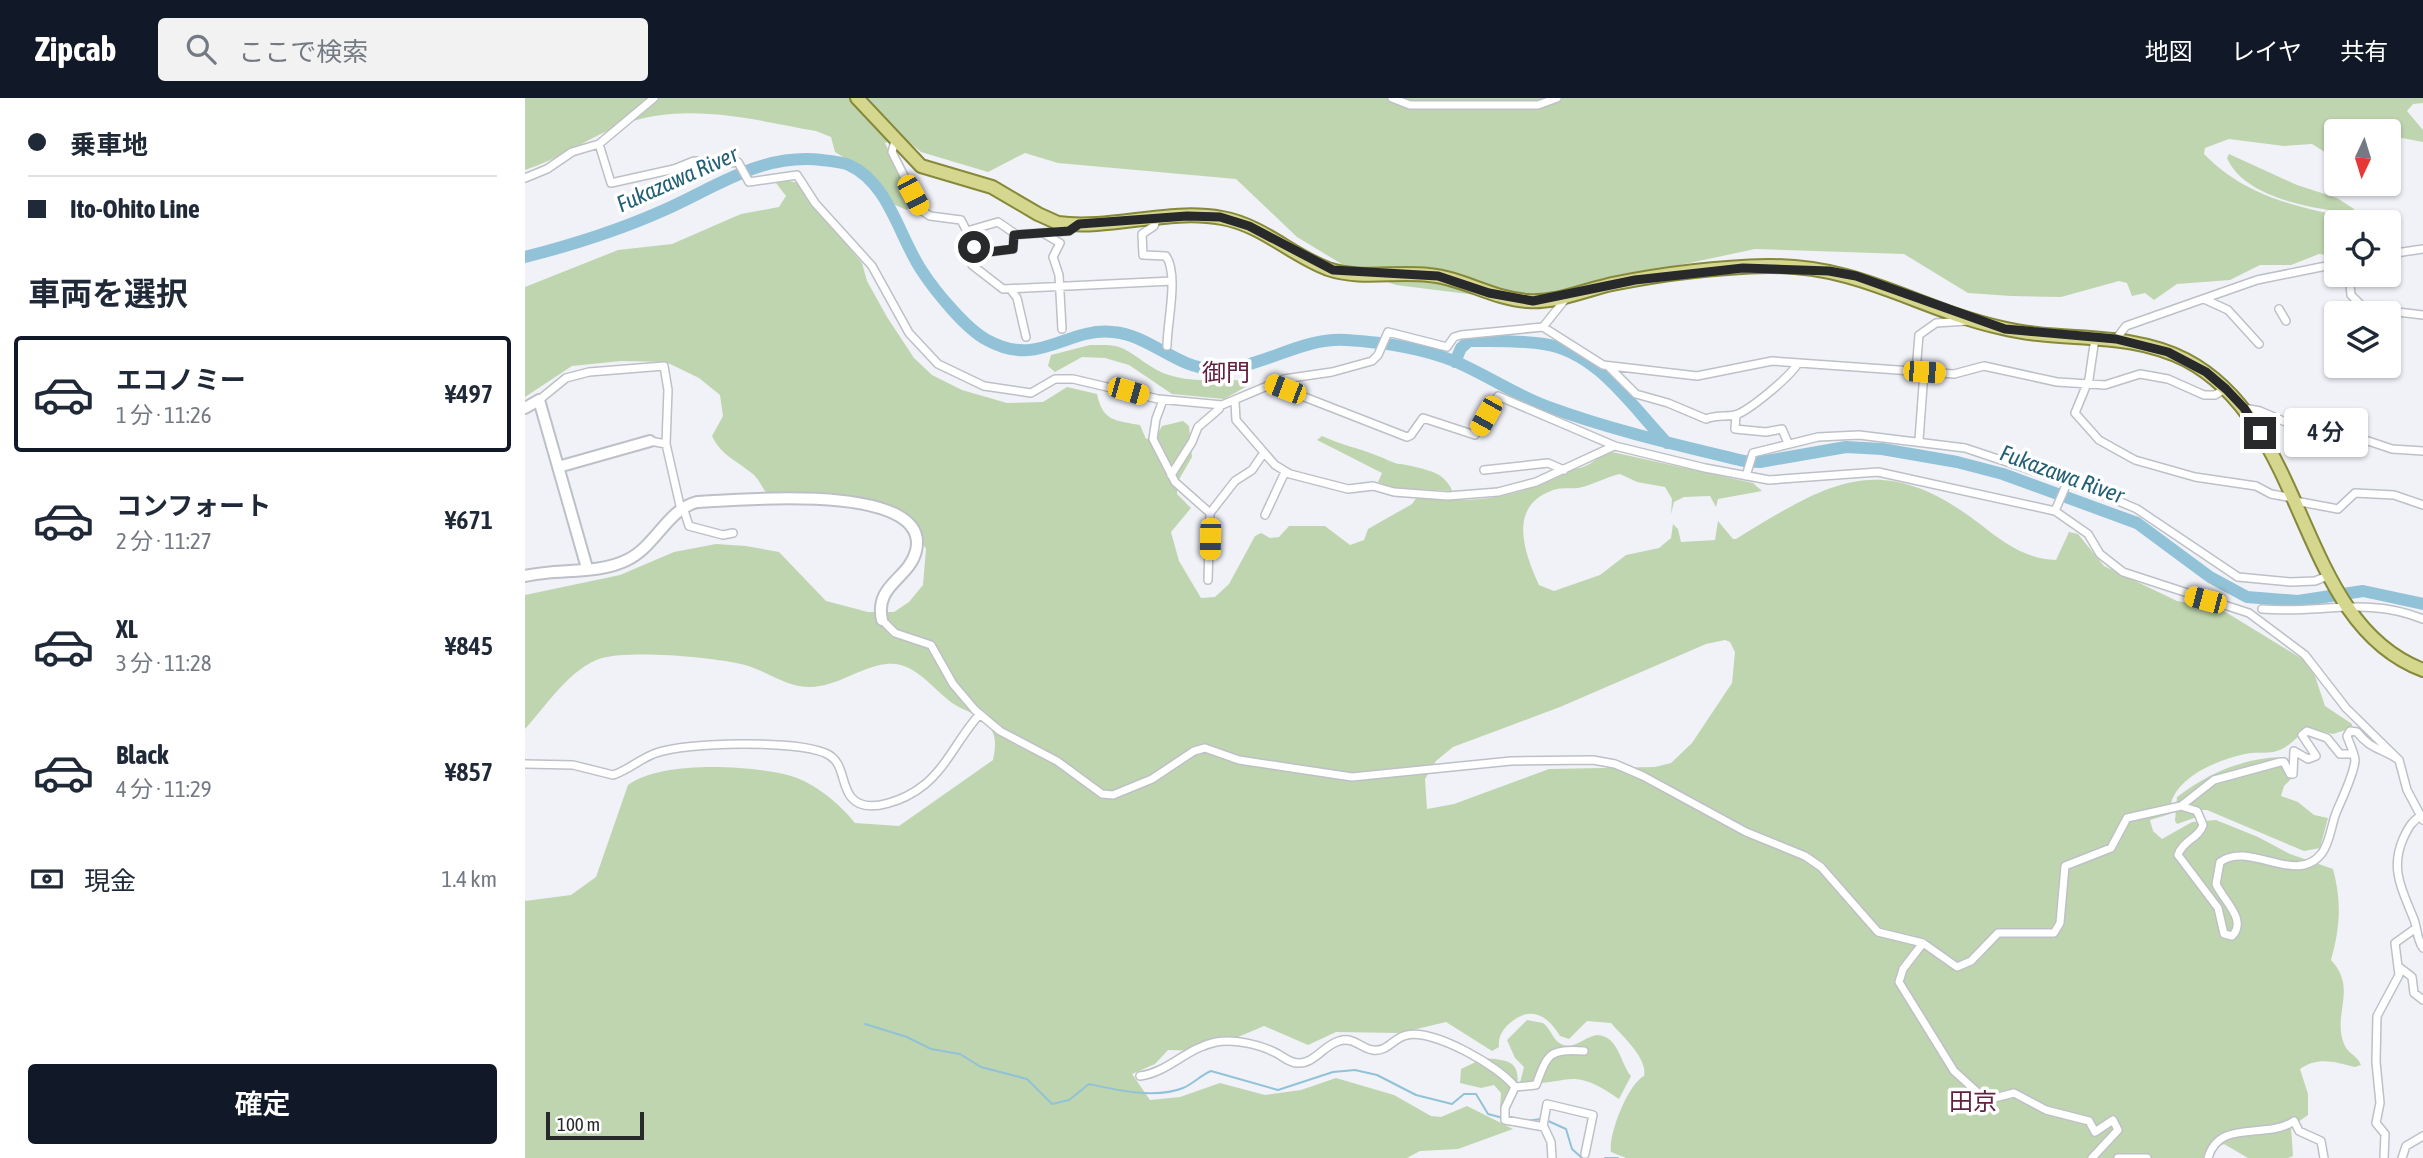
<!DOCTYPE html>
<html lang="ja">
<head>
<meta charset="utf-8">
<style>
  body { margin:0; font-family:"Asap Condensed","Noto Sans JP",sans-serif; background:#f2f2f3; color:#1f2937; height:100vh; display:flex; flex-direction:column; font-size:26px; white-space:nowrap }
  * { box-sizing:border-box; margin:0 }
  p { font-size:23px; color:#747a83 }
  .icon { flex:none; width:38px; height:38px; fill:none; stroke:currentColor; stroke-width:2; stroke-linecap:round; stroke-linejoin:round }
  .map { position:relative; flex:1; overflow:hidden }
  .panel { display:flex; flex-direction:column; background:#fff; width:525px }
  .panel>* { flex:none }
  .guide { display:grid; align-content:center; height:154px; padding:0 28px; background:#fff }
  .needle { width:46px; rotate:184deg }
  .fabs { position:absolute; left:1799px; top:21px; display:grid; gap:14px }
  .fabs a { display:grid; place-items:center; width:77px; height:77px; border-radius:7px; background:#fff; box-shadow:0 2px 5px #0004; font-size:35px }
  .scale { position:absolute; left:21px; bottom:18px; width:98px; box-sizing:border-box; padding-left:7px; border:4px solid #28292b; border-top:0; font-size:19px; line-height:24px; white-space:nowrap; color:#28292b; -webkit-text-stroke:5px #fff; paint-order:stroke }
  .end { position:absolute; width:32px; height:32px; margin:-16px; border:9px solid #28292b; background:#fff; box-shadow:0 0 0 4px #fff }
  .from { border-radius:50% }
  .bubble { position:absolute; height:49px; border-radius:7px; background:#fff; box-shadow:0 2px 5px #0004; font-size:23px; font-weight:600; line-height:49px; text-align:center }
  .car { position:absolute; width:21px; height:42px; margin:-21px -10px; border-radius:9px; box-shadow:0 0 5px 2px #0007; background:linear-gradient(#f5c518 24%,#345 0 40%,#f5c518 0 76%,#345 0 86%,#f5c518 0) }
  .guide b { display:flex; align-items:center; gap:24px; height:66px; font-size:26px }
  .guide b+b { border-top:2px solid #e0e1e3 }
  .guide i { width:18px; height:18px; background:#1f2937 }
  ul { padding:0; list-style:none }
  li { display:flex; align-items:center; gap:21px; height:116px; margin:0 14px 10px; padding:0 14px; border:4px solid transparent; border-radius:7px }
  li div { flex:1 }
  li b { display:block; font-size:26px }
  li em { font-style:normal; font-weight:600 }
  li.on { border-color:#111827 }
  li>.icon { width:63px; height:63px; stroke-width:1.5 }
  h2 { padding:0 28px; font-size:32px; line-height:84px }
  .pay { display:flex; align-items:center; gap:18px; height:77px; padding:0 28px; font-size:26px }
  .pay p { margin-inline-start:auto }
  .cta { display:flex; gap:14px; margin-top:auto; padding:14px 28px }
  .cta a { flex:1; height:80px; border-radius:7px; background:#111827; color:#fff; font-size:28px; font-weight:600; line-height:80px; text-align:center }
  header { display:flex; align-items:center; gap:42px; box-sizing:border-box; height:98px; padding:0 35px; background:#111827; color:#fff }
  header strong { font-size:33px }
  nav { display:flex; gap:38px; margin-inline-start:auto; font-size:24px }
  .search { width:490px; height:63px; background:#f2f2f3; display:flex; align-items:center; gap:18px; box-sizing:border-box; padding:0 24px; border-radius:7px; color:#747a83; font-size:26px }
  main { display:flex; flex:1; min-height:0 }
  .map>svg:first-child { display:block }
  .green { fill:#bfd5af; fill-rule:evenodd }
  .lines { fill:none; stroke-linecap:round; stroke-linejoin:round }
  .stream { stroke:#91c2d7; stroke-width:2 }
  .river { stroke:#91c2d7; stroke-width:12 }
  .street-casing { stroke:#bdc0c6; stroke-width:10 }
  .secondary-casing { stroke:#bdc0c6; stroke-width:14 }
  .primary-casing { stroke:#86893a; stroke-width:16 }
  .street { stroke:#fff; stroke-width:7 }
  .secondary { stroke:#fff; stroke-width:10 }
  .primary { stroke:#d5d78e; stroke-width:12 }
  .route { stroke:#28292b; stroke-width:9 }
  .labels { text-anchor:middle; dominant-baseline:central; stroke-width:7; stroke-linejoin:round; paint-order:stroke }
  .water-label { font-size:23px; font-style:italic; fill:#236076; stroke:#fff }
  .quarter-label { font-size:24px; fill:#62213f; stroke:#fff }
</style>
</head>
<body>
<header>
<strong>Zipcab</strong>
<div class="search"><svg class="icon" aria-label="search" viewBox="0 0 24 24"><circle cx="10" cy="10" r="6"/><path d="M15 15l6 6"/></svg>ここで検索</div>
<nav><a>地図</a><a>レイヤ</a><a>共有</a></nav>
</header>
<main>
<section class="panel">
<div class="guide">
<b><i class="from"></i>乗車地</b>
<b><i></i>Ito-Ohito Line</b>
</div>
<h2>車両を選択</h2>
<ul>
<li class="on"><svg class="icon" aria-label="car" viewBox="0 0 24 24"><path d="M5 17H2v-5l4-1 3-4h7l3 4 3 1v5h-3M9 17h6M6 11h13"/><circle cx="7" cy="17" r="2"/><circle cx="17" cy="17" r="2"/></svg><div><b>エコノミー</b><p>1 分 · 11:26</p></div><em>¥497</em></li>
<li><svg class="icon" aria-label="car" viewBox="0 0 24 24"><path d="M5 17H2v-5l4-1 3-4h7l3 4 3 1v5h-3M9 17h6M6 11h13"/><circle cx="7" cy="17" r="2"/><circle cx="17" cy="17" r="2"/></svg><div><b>コンフォート</b><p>2 分 · 11:27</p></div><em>¥671</em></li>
<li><svg class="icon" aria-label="car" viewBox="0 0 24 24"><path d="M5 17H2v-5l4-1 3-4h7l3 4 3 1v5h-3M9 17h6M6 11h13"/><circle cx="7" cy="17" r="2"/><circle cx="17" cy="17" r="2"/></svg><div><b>XL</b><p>3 分 · 11:28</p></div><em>¥845</em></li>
<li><svg class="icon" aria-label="car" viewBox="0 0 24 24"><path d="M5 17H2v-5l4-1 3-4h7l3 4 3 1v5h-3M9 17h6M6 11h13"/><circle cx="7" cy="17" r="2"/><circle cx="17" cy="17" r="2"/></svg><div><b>Black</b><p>4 分 · 11:29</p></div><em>¥857</em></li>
</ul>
<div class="pay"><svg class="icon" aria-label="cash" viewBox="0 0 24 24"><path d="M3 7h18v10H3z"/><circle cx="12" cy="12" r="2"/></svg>現金<p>1.4 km</p></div>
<div class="cta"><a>確定</a></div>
</section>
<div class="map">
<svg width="1898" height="1060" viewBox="0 0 1898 1060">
  <rect width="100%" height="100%" fill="#f0f2f8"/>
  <!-- green -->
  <path class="green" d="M 0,0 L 1898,0 L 1898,5 L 1888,6 L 1882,13 L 1898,32 L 1898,44 L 1872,39 L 1864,49 L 1864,33 L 1811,33 L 1811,61 L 1787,46 L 1759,48 L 1704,41 L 1680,50 L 1679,56 C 1719,97 1769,109 1823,119 L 1829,124 L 1811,124 L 1811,158 L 1794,156 L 1766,167 L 1735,167 L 1705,182 L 1652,186 L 1629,202 L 1620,195 L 1607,198 L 1602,185 L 1594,183 L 1536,199 L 1486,198 L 1443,195 L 1379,156 L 1230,151 L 991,202 L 871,187 L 825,171 L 772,139 L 711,81 L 533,65 L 500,55 L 463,74 L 396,54 L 377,38 L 360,45 L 389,103 L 382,112 L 370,107 L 337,71 L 310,54 L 306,39 L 291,33 C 229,22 163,4 102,25 C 67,37 35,61 0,72 Z
    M 1704,56 L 1772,87 L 1812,100 L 1829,111 L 1828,115 C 1789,111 1719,100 1702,60 Z
    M 259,82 L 274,85 L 285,104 L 337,165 L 342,183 L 362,219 L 389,260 L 407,277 L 437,292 L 482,305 L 518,304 L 542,289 L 572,296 C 578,324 590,322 615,327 L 621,341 L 631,339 L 637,328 L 658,323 L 664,328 L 667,359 L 652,385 L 652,396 L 666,410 L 646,434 L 654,463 L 676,500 L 690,499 L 704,486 L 730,438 L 736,435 L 745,440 L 754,439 L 764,428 L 800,428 L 825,447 L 839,442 L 843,431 L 887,406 L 892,399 C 955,407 994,399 1050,371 C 1066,369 1072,358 1087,354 L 1228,385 L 1237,393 L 1193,401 L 1191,409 L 1185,398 L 1159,399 L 1149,404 L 1146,416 L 1147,401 L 1140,389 L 1112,384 L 1095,376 C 1081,379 1068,387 1053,390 C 1045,391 1034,389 1026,393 C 983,409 999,454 1014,487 L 1029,493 L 1075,477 L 1101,457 L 1134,450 L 1146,440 L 1148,426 L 1153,431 L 1156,444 L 1190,442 L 1193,423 L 1208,441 L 1211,441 C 1306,383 1356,350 1455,426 C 1478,444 1500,461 1531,462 L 1544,434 L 1553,436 L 1579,468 L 1652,503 L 1694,510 L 1779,562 L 1790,578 L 1800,608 L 1827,626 L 1827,630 L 1808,636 L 1783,630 C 1775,636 1767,646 1757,651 C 1746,657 1732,653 1720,656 C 1691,662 1643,682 1645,716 L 1625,722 L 1628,733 L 1637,741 L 1667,724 L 1691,722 L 1733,739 L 1765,756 L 1808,771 C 1817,804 1815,830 1806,862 C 1833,891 1807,915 1819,946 C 1822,955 1833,958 1836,967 L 1830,969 C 1810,964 1793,958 1775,971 L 1783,996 L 1783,1017 L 1766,1029 L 1768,1058 L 1763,1060 L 1723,1060 L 1699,1046 L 1689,1050 L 1686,1060 L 1101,1060 L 1086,1054 C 1083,1037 1103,986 1119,978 C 1123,960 1097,938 1086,925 L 1062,923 L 1044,941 L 1035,938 C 1022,917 1006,907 985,925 C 977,932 973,939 974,949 L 967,953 L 921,924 L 875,935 L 811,934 L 783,947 L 739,928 L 680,953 L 643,952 L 630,966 L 607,976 L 625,1002 L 655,999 L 695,985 L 740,997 L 776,992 L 811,980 L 869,997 L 906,1018 L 916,1019 L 942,1008 L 988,1031 L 933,1051 L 895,1053 L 882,1060 L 0,1060 L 0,803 L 46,797 L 71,779 L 103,687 C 136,662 227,667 266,678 C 290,685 315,706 330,725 L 374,728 L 468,662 C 470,651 472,641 466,631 C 458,617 444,615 432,608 C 409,594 391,562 361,566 C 330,570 307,594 274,588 C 255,584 238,572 220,567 C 190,559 106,552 77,560 C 46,569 21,608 0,631 L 0,497 L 95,477 L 149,454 L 191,446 L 221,448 L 254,454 L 301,503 L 343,514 L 369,514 L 384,504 L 398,487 L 401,451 L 382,415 L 342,405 L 246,400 C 238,393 236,384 229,377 C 213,363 196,358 187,338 L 198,318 L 195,297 L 174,280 L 141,264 L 96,263 L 47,268 L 0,299 L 0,189 L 93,152 L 147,146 L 216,116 L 254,109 L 261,98 L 251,85 ZM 1200,542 L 1205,544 L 1210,554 L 1207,585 L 1167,645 L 1146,665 L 1130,669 L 1024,671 L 929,706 L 902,711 L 900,681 L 911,663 L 928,649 L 1035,609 L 1181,546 Z
    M 565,247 C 576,247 588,246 597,250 C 614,258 626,272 644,277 C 673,286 696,280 723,283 L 724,287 L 699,301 L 647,296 L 604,267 L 580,260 L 557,259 L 530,274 L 523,268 L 526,257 Z
    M 797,338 C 816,347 834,350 853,358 C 860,360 867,365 874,366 C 881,366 909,373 914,377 C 919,380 926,388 927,393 L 869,390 L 853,384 L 857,375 L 792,342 Z
    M 1756,659 L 1766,668 L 1766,681 L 1759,688 L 1756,698 L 1773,704 L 1789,717 L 1803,720 L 1795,750 L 1779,753 L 1682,712 L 1674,712 L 1669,720 L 1652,726 L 1650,723 L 1652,699 C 1684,675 1715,661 1756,659 Z
    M 1002,922 L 1018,925 C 1025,930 1027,939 1033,944 C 1047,955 1058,939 1072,937 C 1094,938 1095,965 1106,978 L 1094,1001 C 1044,966 1046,988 995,985 L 999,969 L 990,960 L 982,942 Z
    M 959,960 C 968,961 982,961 988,967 C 998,977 990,1002 982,1011 L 975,1010 L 976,995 L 969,987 L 956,990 L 935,985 L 936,971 Z"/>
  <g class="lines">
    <!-- stream -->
    <path class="stream" d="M 340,926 L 382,939 L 406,951 L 435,956 L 456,969 L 502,981 L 527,1006 L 544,1002 L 564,986 C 591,992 631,1001 658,990 C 668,986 676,977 686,973 L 753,992 L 808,974 L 830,972 L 852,977 L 891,997 L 927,1006 L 939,996 L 951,996 L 963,1016 L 978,1020
      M 1021,1022 L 1041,1031 L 1047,1051 L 1057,1060
      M 1001,1023 L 1016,1021
      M 1080,1060 L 1093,1060"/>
    <!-- river -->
    <path class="river" d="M 0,159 C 47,147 92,133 137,113 C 190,90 235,55 297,62 C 305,63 316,64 324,67 C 364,85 374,139 397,173 C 410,193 441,231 462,242 C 514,271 541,229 588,234 C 625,237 652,271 689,271 C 736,272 774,239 821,242 C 856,244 896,250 929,263 C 960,276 989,296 1021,308 C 1086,332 1152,347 1219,363 L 1235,364 L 1321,349 L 1357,351 L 1432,364 L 1478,376 L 1612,425 L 1685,479 L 1722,499 L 1773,503 L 1838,493 L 1898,506
      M 930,264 L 936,250 L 944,243 C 968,243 994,242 1019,246 C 1073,254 1107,309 1142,345"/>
    <defs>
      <path id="street" d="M 867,0 L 885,7 L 1013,7 L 1032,0
        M 370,43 L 367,54 L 396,112 L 405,118 L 436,122 L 448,145 L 447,167 L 478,191 L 647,183
        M 74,46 L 86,85 L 149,71 L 169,63 L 197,66 L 213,64 L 224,84 L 272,77 L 290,105 L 347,168 L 384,235 L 413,266 L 459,288 L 506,295 L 530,281 L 548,281 L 633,301 L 697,307 L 759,281 L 807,274 L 847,263 L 853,257 L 863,234 L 922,249 L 929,239 L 936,237 L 1018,229 L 1078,267 L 1172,278 L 1247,263 L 1429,276 L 1459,268 L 1532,284 L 1580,287 L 1615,276 L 1643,281 L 1679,297 L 1690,297 L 1700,291
        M 0,80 L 22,71 L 47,54 L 74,46 L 129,0
        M 632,120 L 629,128 L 617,136 L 618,157 L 641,158 C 654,177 642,224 642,248
        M 442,133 L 473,124 L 489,135 L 488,151 L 448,156
        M 518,135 L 535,145 L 528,159 L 534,177 L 537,231
        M 489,137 L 544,133 L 553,126
        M 1864,156 L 1898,151
        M 1824,177 L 1826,197 L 1839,210 L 1898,217
        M 486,192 L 492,200 L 501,239
        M 1679,201 L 1703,212 L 1734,246
        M 1754,211 L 1761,223
        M 1018,229 L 1042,199
        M 1570,240 L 1564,281 L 1550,315 L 1574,342 L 1610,362 L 1670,379 L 1731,388 L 1746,396 L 1768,400
        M 1591,241 L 1601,228 L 1732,182 L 1811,166
        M 1084,269 L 1111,296 L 1143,305 L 1181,321 C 1194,316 1203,320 1213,316 C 1227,310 1266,278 1273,265
        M 1391,273 L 1394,237 L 1411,225 L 1442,223
        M 746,286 L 882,339 L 886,337 L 898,320 L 950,337 L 973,298 L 1090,348 L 1180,370 L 1244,382 L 1353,374 L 1530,413 L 1542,385
        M 14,302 L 41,280 L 64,274 L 139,268 L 143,292 L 141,346
        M 638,302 L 631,321 L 628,341 L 650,384 L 685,415
        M 710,304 L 711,322 L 750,367 L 765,376 L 823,391 L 848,388 L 869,394 L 923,398 L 973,394 L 1011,384 L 1089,348
        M 1719,310 L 1735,313 L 1765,326 L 1793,326 L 1867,351 L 1898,353
        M 1211,317 L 1210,331 L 1241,334 L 1257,331 L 1263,345
        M 1394,342 L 1399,274
        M 125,343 L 141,346 L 156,412
        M 959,372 L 1023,365 L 1039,372
        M 646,377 L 667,344 L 673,329 L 694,311
        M 1221,378 L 1228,355 L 1293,339 L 1334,337 L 1440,350 L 1572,394 L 1612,411 L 1713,479 L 1765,484 L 1790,483 L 1805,477
        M 1770,403 L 1813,411 L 1830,395 L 1869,397 L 1898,407
        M 158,409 L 164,428 L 198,437 L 208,435
        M 1530,413 L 1563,436 L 1575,456 L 1598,474 L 1724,515 L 1780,557 L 1821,610 L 1874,662 L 1882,692 L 1898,722
        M 740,417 L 760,374
        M 683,482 L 685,415 L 710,383 L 727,372 L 738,356
        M 1737,511 C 1794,516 1842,498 1898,521
        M 357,522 L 370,535 L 406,547 L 428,586 L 450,612 L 475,633 L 532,663 L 577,696 L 588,697 L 627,681 L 669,653 L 680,650 L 714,662 L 827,679 L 986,663 L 1068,662 L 1090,666 L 1118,678 L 1221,734 L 1280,758 L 1296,769 L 1353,834 L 1398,845 L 1432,869 L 1446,863 L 1473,835 L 1529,835 L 1535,825 L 1540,768 L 1586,750 L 1602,720 L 1656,708 L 1672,713 L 1678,727 C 1674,740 1657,743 1653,757 L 1693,810 L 1699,836 L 1707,838 C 1723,822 1698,802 1691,786 L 1695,764 C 1725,742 1771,789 1797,755 C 1805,744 1806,728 1811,715 C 1817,700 1828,679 1830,663 C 1830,655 1824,645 1822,638 L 1825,633 L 1832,634 C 1845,651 1856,650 1874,662
        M 0,666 L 48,667 L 88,677 C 104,672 116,660 131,655 C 162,644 270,642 300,655 C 320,663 315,685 326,699 C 342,719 383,700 399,687 C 422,669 435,637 455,616
        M 1656,708 L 1689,682 L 1755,664 L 1759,664 L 1765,676 L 1768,676 L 1769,653 L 1783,661 L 1791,658 L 1777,637 L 1782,633 L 1802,640 L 1815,656 L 1828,656
        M 1898,717 C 1887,722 1883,730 1878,741 C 1865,771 1877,792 1888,819 C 1893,830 1891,840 1898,850
        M 1398,845 L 1378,871 L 1374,884 L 1429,973 L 1461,1002 L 1489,995 L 1521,1012 L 1564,1023 L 1570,1034 L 1588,1022 L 1593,1032 L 1567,1060
        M 1874,869 L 1887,879 L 1889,895 L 1898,902
        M 615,978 C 644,974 661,950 691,944 C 709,941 733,946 749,954 C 757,957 763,965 773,965 C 789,966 799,947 814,943 C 829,938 836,951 848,952 C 863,954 869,939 882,937 C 909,931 974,968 990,989
        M 990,989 L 980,1010 L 980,1022 L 1019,1029 L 1026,1044 L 1027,1060
        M 990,989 L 1011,987 C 1023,955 1024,951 1059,953
        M 1018,1028 L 1022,1006 L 1068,1017 L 1060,1056
        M 1593,1060 L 1622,1060
        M 1683,1060 C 1694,1020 1742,1042 1769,1023 L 1774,1033 L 1796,1043 L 1799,1060
        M 1859,1060 L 1860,1036 L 1851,1025 L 1855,1005 L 1851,964 L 1852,918 L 1874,877 L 1870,845 L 1891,830
        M 1877,1060 L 1881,1048 L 1898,1038"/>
      <path id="secondary" d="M 0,310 L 14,302 L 62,470
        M 33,369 L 125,343
        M 0,478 C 33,470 72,477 102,462 C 130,449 143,411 172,404 C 211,402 408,383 391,453 C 384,481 349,487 357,522"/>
      <path id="primary" d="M 332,0 L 396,68 L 467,89 L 513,116 L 533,125 C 587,132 643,110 697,120 C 737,127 766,157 803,171 C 835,182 871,173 904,177 C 938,180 968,201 1003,203 C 1031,205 1060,192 1087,186 C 1137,176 1192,169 1243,168 C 1336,167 1392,211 1477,230 C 1538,245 1603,232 1661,262 C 1785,327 1771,524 1898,572"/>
    </defs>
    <!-- street casing -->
    <use href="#street" class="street-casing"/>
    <!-- secondary casing -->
    <use href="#secondary" class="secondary-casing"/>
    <!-- primary casing -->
    <use href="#primary" class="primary-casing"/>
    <!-- street -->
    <use href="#street" class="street"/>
    <!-- secondary -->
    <use href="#secondary" class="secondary"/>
    <!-- primary -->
    <use href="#primary" class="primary"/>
  </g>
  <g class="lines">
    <!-- route -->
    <path class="route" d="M 449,149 L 448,156 L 488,151 L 489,137 L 544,133 L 554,126 L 662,118 L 695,119 L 724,128 L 808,172 L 913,178 L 964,195 L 1008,203 L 1110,182 L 1218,170 L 1304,173 L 1331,178 L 1480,231 L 1591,241 L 1643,254 L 1681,274 L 1701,291 L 1719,310 L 1735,335"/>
  </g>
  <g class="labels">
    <!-- water labels -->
    <g class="water-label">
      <text transform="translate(152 81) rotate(-24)">Fukazawa River</text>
      <text transform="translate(1537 376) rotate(20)">Fukazawa River</text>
    </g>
    <!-- quarter labels -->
    <g class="quarter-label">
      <text x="701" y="274">御門</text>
      <text x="1448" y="1003">田京</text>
    </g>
  </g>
</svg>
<div class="fabs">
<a><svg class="needle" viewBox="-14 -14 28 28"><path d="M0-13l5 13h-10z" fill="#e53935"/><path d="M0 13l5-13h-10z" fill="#747a83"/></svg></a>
<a><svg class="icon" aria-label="locate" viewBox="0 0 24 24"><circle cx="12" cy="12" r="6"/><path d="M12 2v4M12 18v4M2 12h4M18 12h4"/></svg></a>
<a><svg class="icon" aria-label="layers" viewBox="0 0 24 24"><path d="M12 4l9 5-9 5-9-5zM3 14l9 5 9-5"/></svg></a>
</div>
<div class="scale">100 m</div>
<i class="end from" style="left:449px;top:149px"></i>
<i class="end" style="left:1735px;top:335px"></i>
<div class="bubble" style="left:1759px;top:310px;width:84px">4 分</div>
<i class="car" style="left:388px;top:97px;rotate:152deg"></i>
<i class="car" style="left:1399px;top:274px;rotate:94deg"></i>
<i class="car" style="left:760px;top:291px;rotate:291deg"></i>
<i class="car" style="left:603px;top:293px;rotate:106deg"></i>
<i class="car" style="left:961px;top:318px;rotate:209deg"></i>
<i class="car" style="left:685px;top:441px;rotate:181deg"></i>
<i class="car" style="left:1680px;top:502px;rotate:285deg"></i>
</div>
</main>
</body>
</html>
